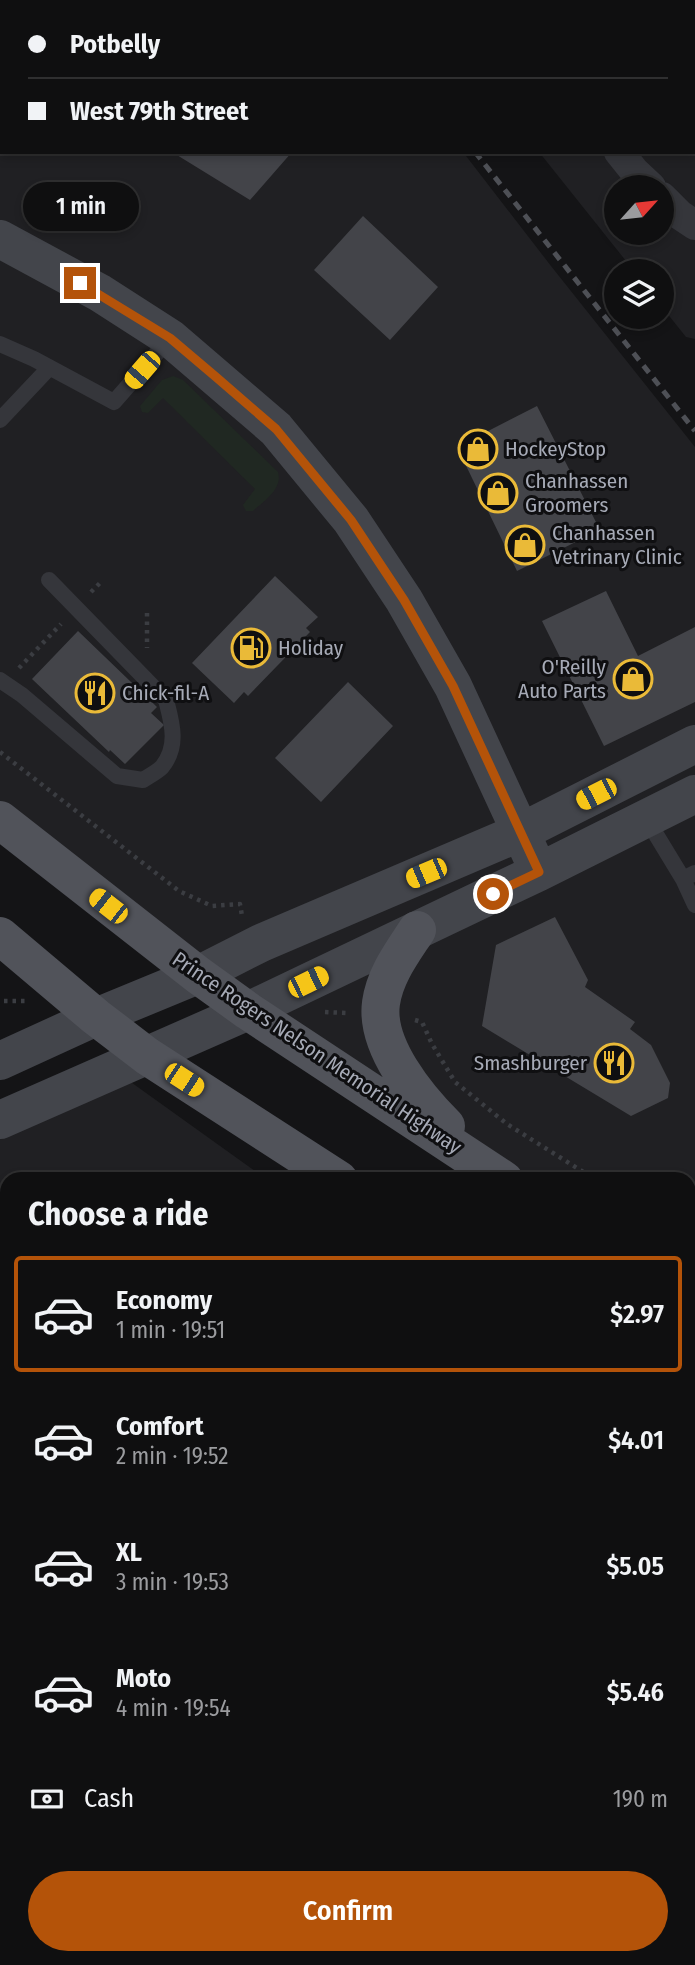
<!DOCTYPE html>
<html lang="en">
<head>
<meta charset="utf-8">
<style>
  body { margin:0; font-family:"Fira Sans Condensed",sans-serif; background:#1d1d1e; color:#f1f3f6; height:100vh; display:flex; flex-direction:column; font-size:26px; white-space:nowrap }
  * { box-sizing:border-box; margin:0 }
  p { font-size:23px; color:#9b9c9f }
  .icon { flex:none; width:38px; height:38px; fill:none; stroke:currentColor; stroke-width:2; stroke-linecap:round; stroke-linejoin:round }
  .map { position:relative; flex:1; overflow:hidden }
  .drawer { position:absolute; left:0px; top:1172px; width:696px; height:793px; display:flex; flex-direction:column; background:#0f0f10; border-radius:21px 21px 0 0; box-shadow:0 4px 10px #0003,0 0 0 2px #2f2f30 }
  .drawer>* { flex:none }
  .guide { position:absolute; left:0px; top:0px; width:696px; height:154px; box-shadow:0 4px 10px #0003,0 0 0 2px #2f2f30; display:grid; align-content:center; height:154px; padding:0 28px; background:#0f0f10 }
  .needle { width:46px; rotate:63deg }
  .buttons { position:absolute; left:604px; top:175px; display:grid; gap:14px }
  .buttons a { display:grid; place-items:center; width:70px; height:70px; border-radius:50%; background:#0f0f10; box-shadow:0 4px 10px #0003,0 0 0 2px #2f2f30; font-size:35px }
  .end { position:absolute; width:32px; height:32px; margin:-16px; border:9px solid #b45309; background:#fff; box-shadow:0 0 0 4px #fff }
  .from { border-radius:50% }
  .bubble { position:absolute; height:49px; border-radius:24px; background:#0f0f10; box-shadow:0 4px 10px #0003,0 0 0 2px #2f2f30; font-size:23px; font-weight:600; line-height:49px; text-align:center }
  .car { position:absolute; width:21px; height:42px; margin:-21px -10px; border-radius:9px; box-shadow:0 0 5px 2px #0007; background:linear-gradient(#f5c518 24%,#345 0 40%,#f5c518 0 76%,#345 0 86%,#f5c518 0) }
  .guide b { display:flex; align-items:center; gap:24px; height:66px; font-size:26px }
  .guide b+b { border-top:2px solid #2f2f30 }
  .guide i { width:18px; height:18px; background:#f1f3f6 }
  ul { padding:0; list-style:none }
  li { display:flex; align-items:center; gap:21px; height:116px; margin:0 14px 10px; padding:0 14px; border:4px solid transparent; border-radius:7px }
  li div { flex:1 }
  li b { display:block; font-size:26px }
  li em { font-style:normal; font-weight:600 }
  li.current { border-color:#b45309 }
  li>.icon { width:63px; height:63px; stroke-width:1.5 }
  h2 { padding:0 28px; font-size:32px; line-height:84px }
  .pay { display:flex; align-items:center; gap:18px; height:77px; padding:0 28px; font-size:26px }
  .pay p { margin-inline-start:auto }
  .primary-button { display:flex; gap:14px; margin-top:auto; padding:14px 28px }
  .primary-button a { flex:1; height:80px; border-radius:42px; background:#b45309; color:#fff; font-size:28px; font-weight:600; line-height:80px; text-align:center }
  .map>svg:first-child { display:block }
  .built { fill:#202023; fill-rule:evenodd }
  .green { fill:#202822 }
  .water { fill:#2e363e }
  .building { fill:#434449 }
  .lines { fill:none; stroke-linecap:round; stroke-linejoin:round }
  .path { stroke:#3b3d42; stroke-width:4.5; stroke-dasharray:3.5 5; stroke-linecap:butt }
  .lane { stroke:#35363b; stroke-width:16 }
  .street { stroke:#35363b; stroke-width:30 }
  .secondary { stroke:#43454b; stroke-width:38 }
  .primary { stroke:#51535a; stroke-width:38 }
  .rail { stroke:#4e5056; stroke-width:5; stroke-dasharray:9 7; stroke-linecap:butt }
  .route { stroke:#b45309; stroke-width:9 }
  .labels { text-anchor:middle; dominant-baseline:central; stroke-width:6; stroke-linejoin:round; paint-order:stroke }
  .poi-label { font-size:21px; fill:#a6aab6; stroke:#0f0f11; text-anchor:start }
  .street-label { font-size:21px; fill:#a6aab6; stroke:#0f0f11 }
</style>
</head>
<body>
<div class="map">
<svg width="695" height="1965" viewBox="0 0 695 1965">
  <rect width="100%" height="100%" fill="#141416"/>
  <!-- built -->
  <path class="built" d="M 0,0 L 346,0 L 348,2 L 2,2 L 2,152 L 463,152 L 551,266 L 695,447 L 695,1293 L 690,1290 L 690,1180 L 520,1179 L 0,820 Z
    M 419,0 L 695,0 L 695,339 L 686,337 L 662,307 L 662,271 L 634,271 L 539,152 L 695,152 L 695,2 L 420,2 ZM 616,187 L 662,187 L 662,233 L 616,233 Z
    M 114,1070 L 266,1179 L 7,1180 L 7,1883 L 0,1879 L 0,1119 Z
    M 690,1475 L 695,1479 L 695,1965 L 129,1965 L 119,1958 L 690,1958 Z"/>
  <!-- green -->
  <path class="green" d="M 173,376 L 183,380 L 278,472 C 283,489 264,501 253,511 L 246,511 L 243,505 L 255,489 L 163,398 L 148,413 L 142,412 L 140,406 L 162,380 Z"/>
  <!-- water -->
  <path class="water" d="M 279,1958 L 416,1958 L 409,1965 L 284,1965 Z"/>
  <!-- building -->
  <path class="building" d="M 172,152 L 292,152 L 250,200 Z
    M 363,216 L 438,287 L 390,340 L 314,270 Z
    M 537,406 L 600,530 L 517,571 L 457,447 Z
    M 275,576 L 318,617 L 306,628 L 310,632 L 248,696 L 244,692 L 234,703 L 192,663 Z
    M 606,591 L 638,656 L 695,627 L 695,702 L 604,746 L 542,621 Z
    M 78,631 L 157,707 L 151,713 L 164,725 L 125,764 L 110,750 L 109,752 L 32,679 Z
    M 348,682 L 393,726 L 321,802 L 275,758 Z
    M 555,917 L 588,980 L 585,987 L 635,1022 L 630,1029 L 651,1045 L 670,1083 L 668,1098 L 631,1116 L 482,1026 L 496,945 Z
    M 0,1636 L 7,1650 L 7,1720 L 0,1724 Z"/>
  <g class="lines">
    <!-- path -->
    <path class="path" d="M 663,0 L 663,2
      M 695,133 L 695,134
      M 91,592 L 103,580
      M 147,613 L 147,648
      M 19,668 L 61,624
      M 0,752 L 179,891 L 212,906 L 240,904 L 242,916
      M 4,1001 L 26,1001
      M 325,1012 L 347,1013
      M 415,1020 L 422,1022 L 432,1044 L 455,1082 L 507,1124 L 596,1180
      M 690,1237 L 695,1240"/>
    <!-- lane -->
    <path class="lane" d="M 0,344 L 34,359 L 114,402 L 170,338
      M 0,420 L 49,368
      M 0,680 L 22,695 L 117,776 L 143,780 C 149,776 157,772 162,767 C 179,746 172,723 166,700 L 49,580
      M 646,818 L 683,879 L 695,873
      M 683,879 L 695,905
      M 0,1388 L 7,1393
      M 690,1866 L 695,1863
      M 160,1965 L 165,1958
      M 493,1965 L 506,1958"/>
    <!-- street -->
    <path class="street" d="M 497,0 L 499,2
      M 619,152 L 635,172 L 651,187
      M 662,197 L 680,215 L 695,225"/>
    <!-- secondary -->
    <path class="secondary" d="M 0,239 L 100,293 L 170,338 L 276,429 L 351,520 L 404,600 L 453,686 L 539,872
      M 0,1061 L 96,1017 L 198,975 L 261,943 L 521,832 L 695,744
      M 0,1120 L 248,1011 L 539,872 L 695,794
      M 0,1879 L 7,1883
      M 119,1958 L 129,1965"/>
    <!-- primary -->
    <path class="primary" d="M 0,820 L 198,975 L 248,1011 L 504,1180
      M 417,930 C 402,953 385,975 381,1003 C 375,1046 417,1097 446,1126
      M 0,936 L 96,1017 L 147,1056 L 339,1180
      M 690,1293 L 695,1296
      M 690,1402 L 695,1405"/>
    <!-- rail -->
    <path class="rail" d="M 355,0 L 357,2
      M 475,152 L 695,431"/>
  </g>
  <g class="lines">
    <!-- route -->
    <path class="route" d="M 80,283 L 170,338 L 216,377 L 276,429 L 351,520 L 404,600 L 453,686 L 539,872 L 493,894"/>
  </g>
  <!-- icons -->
  <defs>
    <symbol id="shop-ring" viewBox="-11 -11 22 22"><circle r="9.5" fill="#0f0f11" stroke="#eaba38" stroke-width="1.5"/><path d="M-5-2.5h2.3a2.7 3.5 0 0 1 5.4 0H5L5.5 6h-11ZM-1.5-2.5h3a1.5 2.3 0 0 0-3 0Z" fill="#eaba38"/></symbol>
    <symbol id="fuel-ring" viewBox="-11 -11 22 22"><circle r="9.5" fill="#0f0f11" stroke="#eaba38" stroke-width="1.5"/><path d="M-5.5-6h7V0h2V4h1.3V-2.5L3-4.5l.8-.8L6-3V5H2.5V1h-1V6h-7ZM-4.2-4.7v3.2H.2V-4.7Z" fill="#eaba38"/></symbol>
    <symbol id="restaurant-ring" viewBox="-11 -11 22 22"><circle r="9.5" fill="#0f0f11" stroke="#eaba38" stroke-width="1.5"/><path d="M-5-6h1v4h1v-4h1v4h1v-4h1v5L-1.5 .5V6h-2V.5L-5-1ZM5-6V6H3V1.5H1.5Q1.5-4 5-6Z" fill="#eaba38"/></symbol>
  </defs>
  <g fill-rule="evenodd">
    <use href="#shop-ring" x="456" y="427" width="44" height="44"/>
    <use href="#shop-ring" x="476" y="471" width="44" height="44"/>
    <use href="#shop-ring" x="503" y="523" width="44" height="44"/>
    <use href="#fuel-ring" x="229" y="626" width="44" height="44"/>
    <use href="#shop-ring" x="611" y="657" width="44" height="44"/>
    <use href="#restaurant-ring" x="73" y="671" width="44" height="44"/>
    <use href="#restaurant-ring" x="592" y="1041" width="44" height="44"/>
  </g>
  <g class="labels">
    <!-- poi labels -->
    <g class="poi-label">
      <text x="505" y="449">HockeyStop</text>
      <text x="525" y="481">Chanhassen<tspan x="525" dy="24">Groomers</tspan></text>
      <text x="552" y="533">Chanhassen<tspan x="552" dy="24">Vetrinary Clinic</tspan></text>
      <text x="278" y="648">Holiday</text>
      <text x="606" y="667" text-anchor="end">O'Reilly<tspan x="606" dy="24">Auto Parts</tspan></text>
      <text x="122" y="693">Chick-fil-A</text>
      <text x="587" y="1063" text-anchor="end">Smashburger</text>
    </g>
    <!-- street labels -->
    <g class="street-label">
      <text transform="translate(317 1053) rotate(34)">Prince Rogers Nelson Memorial Highway</text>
    </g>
  </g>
</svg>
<div class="buttons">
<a><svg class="needle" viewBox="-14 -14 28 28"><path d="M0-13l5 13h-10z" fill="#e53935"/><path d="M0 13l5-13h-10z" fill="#9b9c9f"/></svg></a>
<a><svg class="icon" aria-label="layers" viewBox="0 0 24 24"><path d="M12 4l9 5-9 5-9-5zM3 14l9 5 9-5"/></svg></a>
</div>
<i class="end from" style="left:493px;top:894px"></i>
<i class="end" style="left:80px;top:283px"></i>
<div class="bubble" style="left:23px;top:182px;width:116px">1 min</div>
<i class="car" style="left:142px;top:370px;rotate:221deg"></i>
<i class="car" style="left:596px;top:794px;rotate:243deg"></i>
<i class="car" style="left:426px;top:873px;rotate:247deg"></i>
<i class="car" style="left:108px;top:906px;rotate:308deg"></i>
<i class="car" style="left:308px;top:982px;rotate:64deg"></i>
<i class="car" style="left:184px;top:1080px;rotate:123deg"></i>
<div class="guide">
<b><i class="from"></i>Potbelly</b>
<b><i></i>West 79th Street</b>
</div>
<section class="drawer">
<h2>Choose a ride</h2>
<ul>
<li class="current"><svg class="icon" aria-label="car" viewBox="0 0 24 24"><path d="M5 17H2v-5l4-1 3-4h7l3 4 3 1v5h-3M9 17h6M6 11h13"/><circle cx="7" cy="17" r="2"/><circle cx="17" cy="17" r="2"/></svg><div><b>Economy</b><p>1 min · 19:51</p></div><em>$2.97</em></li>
<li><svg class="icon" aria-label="car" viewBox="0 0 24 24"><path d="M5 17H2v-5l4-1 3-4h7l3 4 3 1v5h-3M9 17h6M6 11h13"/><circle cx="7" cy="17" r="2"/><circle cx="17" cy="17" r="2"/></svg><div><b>Comfort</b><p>2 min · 19:52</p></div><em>$4.01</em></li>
<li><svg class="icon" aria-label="car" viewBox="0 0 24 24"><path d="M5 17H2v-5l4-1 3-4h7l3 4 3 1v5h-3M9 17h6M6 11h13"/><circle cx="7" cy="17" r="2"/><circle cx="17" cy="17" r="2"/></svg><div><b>XL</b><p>3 min · 19:53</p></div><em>$5.05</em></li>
<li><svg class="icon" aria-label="car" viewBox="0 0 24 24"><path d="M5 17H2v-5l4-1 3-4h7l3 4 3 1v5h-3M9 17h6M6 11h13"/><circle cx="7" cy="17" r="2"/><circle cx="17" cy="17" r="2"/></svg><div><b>Moto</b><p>4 min · 19:54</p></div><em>$5.46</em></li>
</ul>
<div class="pay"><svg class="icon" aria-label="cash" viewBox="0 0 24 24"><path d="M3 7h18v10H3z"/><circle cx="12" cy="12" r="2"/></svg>Cash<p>190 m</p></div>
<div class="primary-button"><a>Confirm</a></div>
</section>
</div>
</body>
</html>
